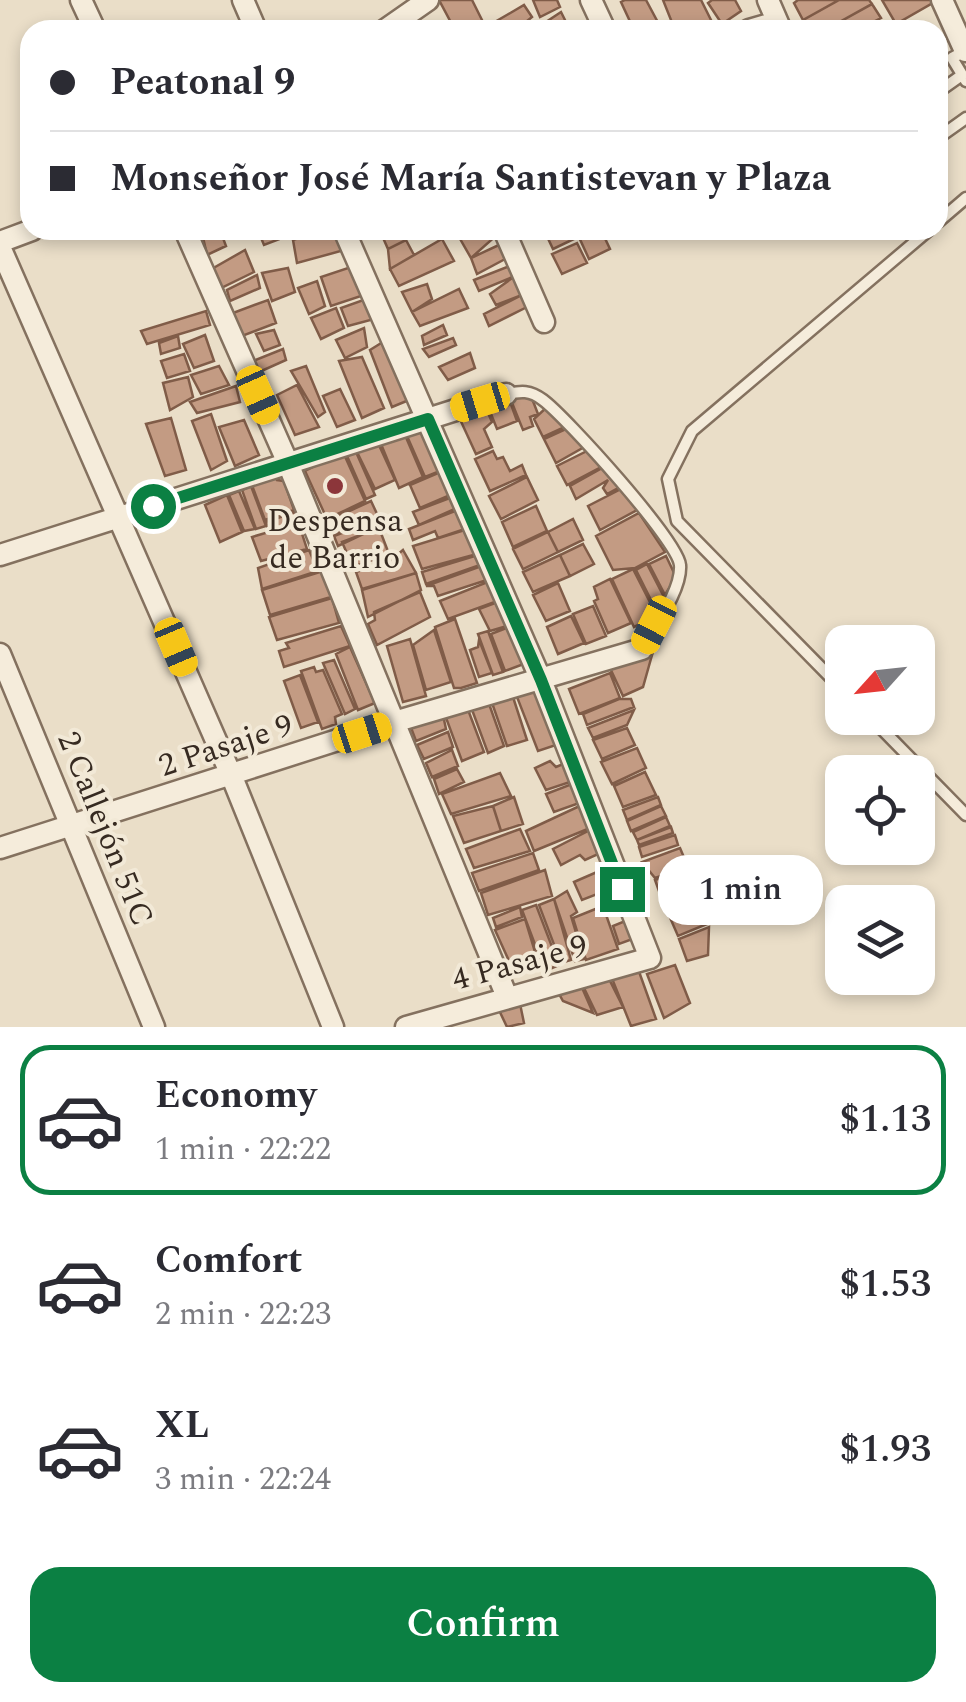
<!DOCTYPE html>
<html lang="en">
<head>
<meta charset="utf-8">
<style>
  body { margin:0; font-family:Spectral,serif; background:#f7f7f7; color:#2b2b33; height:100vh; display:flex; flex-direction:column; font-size:38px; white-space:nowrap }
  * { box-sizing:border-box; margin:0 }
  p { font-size:32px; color:#7c7c81 }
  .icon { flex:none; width:55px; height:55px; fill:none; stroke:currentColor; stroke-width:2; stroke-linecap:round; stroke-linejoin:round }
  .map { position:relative; height:1027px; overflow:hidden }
  .sheet { display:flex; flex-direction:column; background:#fff; flex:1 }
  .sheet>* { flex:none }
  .guide { position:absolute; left:20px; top:20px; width:928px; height:220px; border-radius:30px; box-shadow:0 5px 15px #0003; display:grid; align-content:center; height:220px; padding:0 30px; background:#fff }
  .needle { width:65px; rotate:243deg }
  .fabs { position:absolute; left:825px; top:625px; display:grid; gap:20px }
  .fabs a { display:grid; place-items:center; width:110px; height:110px; border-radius:20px; background:#fff; box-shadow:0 5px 15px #0003; font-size:50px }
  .end { position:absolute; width:45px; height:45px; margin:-22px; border:12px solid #0b8043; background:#fff; box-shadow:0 0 0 5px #fff }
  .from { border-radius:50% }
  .bubble { position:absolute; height:70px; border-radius:30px; background:#fff; box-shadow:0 5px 15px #0003; font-size:32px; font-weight:600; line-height:70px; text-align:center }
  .car { position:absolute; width:30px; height:60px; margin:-30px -15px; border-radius:12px; box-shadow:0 0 8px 2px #0007; background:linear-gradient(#f5c518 24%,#345 0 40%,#f5c518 0 76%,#345 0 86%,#f5c518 0) }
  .guide b { display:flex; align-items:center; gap:35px; height:95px; font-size:38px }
  .guide b+b { border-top:2px solid #e1e1e2 }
  .guide i { width:25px; height:25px; background:#2b2b33 }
  ul { padding:18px 0 0; list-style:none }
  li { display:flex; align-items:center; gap:30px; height:150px; margin:0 20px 15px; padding:0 10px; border:5px solid transparent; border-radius:30px }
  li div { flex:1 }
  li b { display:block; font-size:38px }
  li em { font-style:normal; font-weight:600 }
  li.current { border-color:#0b8043 }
  li>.icon { width:90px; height:90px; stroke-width:1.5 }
  .cta { display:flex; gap:20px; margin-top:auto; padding:20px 30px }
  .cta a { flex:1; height:115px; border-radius:30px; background:#0b8043; color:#fff; font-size:40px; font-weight:600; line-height:115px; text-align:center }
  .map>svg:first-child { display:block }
  .building { fill:#c39b83; stroke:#805c48; stroke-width:2.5 }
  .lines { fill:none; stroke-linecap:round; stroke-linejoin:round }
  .service-casing { stroke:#84715f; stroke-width:15 }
  .minor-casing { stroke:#84715f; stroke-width:25 }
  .service { stroke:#f5ecdb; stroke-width:10 }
  .minor { stroke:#f5ecdb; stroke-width:20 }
  .route { stroke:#0b8043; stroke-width:12 }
  .poi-dot { fill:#8c363a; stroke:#f2e9d7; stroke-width:4 }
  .labels { text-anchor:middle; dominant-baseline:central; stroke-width:8; stroke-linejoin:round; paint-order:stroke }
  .poi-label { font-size:32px; fill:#362a21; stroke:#f2e9d7 }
  .street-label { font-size:32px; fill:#362a21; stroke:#f2e9d7 }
</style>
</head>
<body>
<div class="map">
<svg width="966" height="1027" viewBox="0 0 966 1027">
  <rect width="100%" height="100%" fill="#eadec8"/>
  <!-- building -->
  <path class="building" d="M 439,0 L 472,0 L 484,24 L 475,30 L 455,30 Z
    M 533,0 L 557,0 L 560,7 L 540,17 Z
    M 625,0 L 646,0 L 662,30 L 634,30 L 621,2 Z
    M 663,0 L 701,0 L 715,28 L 675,30 Z
    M 712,0 L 735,0 L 741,11 L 722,24 L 708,3 Z
    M 798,0 L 839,0 L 803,20 L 794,3 Z
    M 839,0 L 869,0 L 872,4 L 825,30 L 807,30 L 803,20 Z
    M 882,0 L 938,0 L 896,24 Z
    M 872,4 L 881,18 L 857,30 L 825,30 Z
    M 524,5 L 532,17 L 516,30 L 490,30 L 488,26 Z
    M 561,12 L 570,30 L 546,30 L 543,24 Z
    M 207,230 L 220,230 L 226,246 L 207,255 L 202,233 Z
    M 264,230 L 288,230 L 290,235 L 264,245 L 259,233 Z
    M 320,230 L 339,230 L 348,249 L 297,263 L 293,240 Z
    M 403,230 L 406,240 L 388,249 L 380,231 Z
    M 455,230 L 496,230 L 498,234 L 471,258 Z
    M 544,230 L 574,230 L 576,238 L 553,249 Z
    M 589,230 L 601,230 L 610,249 L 589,259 L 578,235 Z
    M 442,239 L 454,261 L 399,286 L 390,269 Z
    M 406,240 L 414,255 L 390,269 L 388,249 Z
    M 577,243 L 587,263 L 562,274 L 552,254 Z
    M 501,244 L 507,258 L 477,274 L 471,258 Z
    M 245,250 L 254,272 L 219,289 L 210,270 Z
    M 512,265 L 515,276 L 479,291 L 474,280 Z
    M 351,267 L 361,296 L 331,306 L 321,277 Z
    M 288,268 L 295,292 L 272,301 L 262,273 Z
    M 257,275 L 260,288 L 230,301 L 227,290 Z
    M 515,276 L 522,295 L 496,305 L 490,294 Z
    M 317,281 L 325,306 L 309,314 L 298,288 Z
    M 427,284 L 432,299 L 412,312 L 402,292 Z
    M 459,289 L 468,308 L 420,326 L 412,312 Z
    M 522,295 L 527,307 L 489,326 L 484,314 Z
    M 369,298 L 378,318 L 348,326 L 341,308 Z
    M 268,300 L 276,323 L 242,336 L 233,313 Z
    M 336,308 L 344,328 L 321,339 L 311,318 Z
    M 206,311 L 210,325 L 147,344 L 141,331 Z
    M 443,325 L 447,335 L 424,345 L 422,336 Z
    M 364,328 L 367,347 L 345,358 L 336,340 Z
    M 274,330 L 280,345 L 264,351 L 256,334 Z
    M 205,335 L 214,361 L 194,368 L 183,344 Z
    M 178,336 L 180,348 L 161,354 L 159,343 Z
    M 453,338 L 456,345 L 429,357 L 423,349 Z
    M 386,340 L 409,400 L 392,407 L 370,350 Z
    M 283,349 L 286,360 L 257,373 L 253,361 Z
    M 470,353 L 475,368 L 448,380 L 439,367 Z
    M 184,354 L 190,371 L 167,378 L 161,361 Z
    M 362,357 L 384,408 L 362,418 L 339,361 Z
    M 219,366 L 229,385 L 201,394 L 191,375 Z
    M 306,366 L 325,412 L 318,417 L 291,371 Z
    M 188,377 L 193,397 L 170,410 L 163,383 Z
    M 297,385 L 319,427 L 295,435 L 277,395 Z
    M 236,386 L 240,402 L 197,413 L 190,402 Z
    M 340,389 L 355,420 L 337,427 L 323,396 Z
    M 508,396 L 517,421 L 497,429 L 487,404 Z
    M 531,396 L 538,414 L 530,417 L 533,426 L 523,430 L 510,398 Z
    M 484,404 L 492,422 L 484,429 L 492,447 L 476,454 L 458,415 Z
    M 547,407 L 567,426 L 543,437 L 534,419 Z
    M 211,414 L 227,461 L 211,470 L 192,421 Z
    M 171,418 L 186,470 L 165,476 L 146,424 Z
    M 244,420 L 259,455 L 235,466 L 219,427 Z
    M 428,428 L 445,469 L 425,477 L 407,436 Z
    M 568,428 L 586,446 L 556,463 L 544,439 Z
    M 405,435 L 423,477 L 399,488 L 381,444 Z
    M 378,443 L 395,480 L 375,489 L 357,452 Z
    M 589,450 L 603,466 L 567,485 L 557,466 Z
    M 493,451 L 497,459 L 503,457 L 510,471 L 522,465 L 526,475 L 490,491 L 475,459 Z
    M 343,452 L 365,501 L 327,519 L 305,471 Z
    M 356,452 L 375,495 L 366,499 L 347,456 Z
    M 604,467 L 620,487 L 607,494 L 603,488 L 608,480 L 576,499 L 570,486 Z
    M 445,470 L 455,493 L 420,508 L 410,485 Z
    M 274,473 L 277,480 L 284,481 L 294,510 L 265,520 L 250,480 Z
    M 527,477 L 538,500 L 501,519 L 489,496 Z
    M 251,486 L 266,526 L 256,529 L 242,490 Z
    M 621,489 L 637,510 L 600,530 L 588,506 Z
    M 239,491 L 255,529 L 244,531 L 229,495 Z
    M 227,495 L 242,532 L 220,542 L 205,505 Z
    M 455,496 L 459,507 L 419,525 L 413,512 Z
    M 371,501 L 378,516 L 334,534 L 328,521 Z
    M 536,506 L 547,531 L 513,547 L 502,522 Z
    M 460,509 L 468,528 L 438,538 L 435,531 L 413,540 L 409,529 Z
    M 295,512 L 307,549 L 261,561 L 252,537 L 269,532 L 266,522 Z
    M 639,513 L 665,552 L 635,568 L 613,570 L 596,536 Z
    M 573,519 L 583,540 L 558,552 L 548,532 Z
    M 376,520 L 378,527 L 338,546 L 334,536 Z
    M 379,528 L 389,554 L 353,567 L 342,542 Z
    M 468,529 L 477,554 L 422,569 L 413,546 Z
    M 548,532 L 558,552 L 523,569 L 513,549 Z
    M 583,544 L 594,564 L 570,576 L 560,555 Z
    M 309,550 L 318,571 L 262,589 L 258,568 Z
    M 403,550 L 416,573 L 362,589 L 356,572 L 390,561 Z
    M 478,555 L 480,565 L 426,584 L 422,572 Z
    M 560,555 L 570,576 L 533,592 L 523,572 Z
    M 666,556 L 676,577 L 665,595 L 649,564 Z
    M 487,564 L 493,578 L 438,596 L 434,586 L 426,586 Z
    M 647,564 L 665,599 L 657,612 L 636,570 Z
    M 633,569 L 657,616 L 634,627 L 612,579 Z
    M 323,571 L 331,597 L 270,615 L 262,590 Z
    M 416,573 L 421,590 L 368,617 L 362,590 Z
    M 495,579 L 503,599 L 448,619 L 440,601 Z
    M 610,579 L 631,623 L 608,633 L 594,601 L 598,599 L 594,587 Z
    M 558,583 L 570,611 L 546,621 L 533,595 Z
    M 420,592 L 430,617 L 377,645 L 368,624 L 375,620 L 374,612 Z
    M 332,598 L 339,623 L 277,640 L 269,617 Z
    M 503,600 L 514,624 L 490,631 L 479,609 Z
    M 593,606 L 606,636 L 586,644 L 573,614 Z
    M 571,616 L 584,643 L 558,654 L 547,627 Z
    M 455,619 L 477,683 L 461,688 L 454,688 L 435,627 Z
    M 514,625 L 529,662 L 505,671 L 491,634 Z
    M 341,626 L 350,646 L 284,667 L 279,651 L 289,648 L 286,643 Z
    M 434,630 L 451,682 L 426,690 L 413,645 Z
    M 488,631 L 503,672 L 493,675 L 478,634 Z
    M 410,639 L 426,696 L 403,702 L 387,646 Z
    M 479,640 L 492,673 L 479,677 L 470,650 L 478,647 Z
    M 350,647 L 375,703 L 358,710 L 336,654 Z
    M 654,648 L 643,687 L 623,696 L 610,668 Z
    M 334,660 L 355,709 L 345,714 L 323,663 Z
    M 314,667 L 316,672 L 323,670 L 342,714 L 335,717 L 336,724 L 322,729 L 301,671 Z
    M 610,673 L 620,698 L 579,714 L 569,689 Z
    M 300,675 L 318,722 L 301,728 L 284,681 Z
    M 540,686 L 562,743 L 538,751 L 517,697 Z
    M 512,694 L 527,740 L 507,746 L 491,700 Z
    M 619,699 L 631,699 L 634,707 L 587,725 L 583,714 Z
    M 488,701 L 504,746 L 488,753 L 471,707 Z
    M 467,707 L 484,752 L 462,761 L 445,715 Z
    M 634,710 L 627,725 L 593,738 L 588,728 Z
    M 443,715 L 446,729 L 416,741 L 410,725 Z
    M 627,728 L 635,745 L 602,759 L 593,740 Z
    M 448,732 L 453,747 L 424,759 L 417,745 Z
    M 637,748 L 646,768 L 612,784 L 601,762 Z
    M 452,750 L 458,766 L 432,777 L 426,763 Z
    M 550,761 L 556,767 L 568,762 L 576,780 L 546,790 L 535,768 Z
    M 457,769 L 464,782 L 439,794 L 434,779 Z
    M 645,772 L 656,795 L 623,807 L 614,786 Z
    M 500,773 L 511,796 L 451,814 L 442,794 Z
    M 577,782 L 585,801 L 554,812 L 546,794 Z
    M 514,797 L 523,824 L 501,831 L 493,806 Z
    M 658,797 L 661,805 L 627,820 L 623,810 Z
    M 586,803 L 595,826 L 534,851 L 526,831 Z
    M 493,806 L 501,831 L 464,843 L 453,816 Z
    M 661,806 L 666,816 L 631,831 L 627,821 Z
    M 666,817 L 670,826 L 637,840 L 633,832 Z
    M 671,827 L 673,833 L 639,845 L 637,840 Z
    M 594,828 L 605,851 L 585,860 L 580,855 L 561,865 L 553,849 Z
    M 520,829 L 530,851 L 474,868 L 466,849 Z
    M 675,835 L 678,845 L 642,857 L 639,847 Z
    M 680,848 L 688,867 L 655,878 L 642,862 Z
    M 533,853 L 539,870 L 479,891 L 472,873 Z
    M 613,865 L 618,886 L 582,900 L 574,882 Z
    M 685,869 L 694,889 L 663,902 L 655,880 Z
    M 545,870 L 552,896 L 488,915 L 481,893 Z
    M 567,891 L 577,912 L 571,916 L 584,959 L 575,961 L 554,899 Z
    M 696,891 L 699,899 L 668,913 L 665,904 Z
    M 554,899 L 571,960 L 561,963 L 539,905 Z
    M 698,901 L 707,924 L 678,936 L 668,913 Z
    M 536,905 L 559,965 L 545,971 L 522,910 Z
    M 603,906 L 618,949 L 586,960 L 573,918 Z
    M 520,907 L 522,917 L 496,927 L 493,918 Z
    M 525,919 L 535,952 L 510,963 L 495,930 Z
    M 630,919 L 638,937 L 619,944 L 613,926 Z
    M 709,927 L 708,955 L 687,961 L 679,939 Z
    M 675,965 L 690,1003 L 664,1018 L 647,974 Z
    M 637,966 L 656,1019 L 631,1026 L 611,976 Z
    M 608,977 L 623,1007 L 597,1015 L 584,988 Z
    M 580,983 L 593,1013 L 563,1001 L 558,992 Z
    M 519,999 L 524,1023 L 507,1027 L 498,1008 Z"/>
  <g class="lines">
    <defs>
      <path id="service" d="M 965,51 L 952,58 L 966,81
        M 938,92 L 962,75
        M 938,138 L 966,118
        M 938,222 L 966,198
        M 507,394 C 521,391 530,390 543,400 C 566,417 678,541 680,565 C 682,590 654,627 642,649
        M 842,689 L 677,521 L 668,479 L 692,431 L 929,230
        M 871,718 L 966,815"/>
      <path id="minor" d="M 81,0 L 95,30
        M 243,0 L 256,30
        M 591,0 L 605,30
        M 768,0 L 781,30
        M 942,0 L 965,51
        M 385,30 L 428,0
        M 749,30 L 777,22
        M 185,230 L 287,461 L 507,997
        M 344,230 L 541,680 L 650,958 L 406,1027
        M 504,230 L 544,322
        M 0,242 L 32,230
        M 0,247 L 232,777 L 333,1027
        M 0,555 L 506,394
        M 0,654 L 154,1027
        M 0,848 L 394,722 L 642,649"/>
    </defs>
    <!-- service casing -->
    <use href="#service" class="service-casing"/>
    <!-- minor casing -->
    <use href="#minor" class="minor-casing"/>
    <!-- service -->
    <use href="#service" class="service"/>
    <!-- minor -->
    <use href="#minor" class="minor"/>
  </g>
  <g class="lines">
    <!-- route -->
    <path class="route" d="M 153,506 L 428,419 L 541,680 L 622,889"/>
  </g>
  <!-- markers -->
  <circle class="poi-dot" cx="335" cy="486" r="10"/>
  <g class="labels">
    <!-- poi labels -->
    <g class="poi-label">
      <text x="335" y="521">Despensa<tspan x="335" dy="37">de Barrio</tspan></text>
    </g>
    <!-- street labels -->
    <g class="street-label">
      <text transform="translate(226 746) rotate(-18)">2 Pasaje 9</text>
      <text transform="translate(105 829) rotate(68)">2 Callejón 51C</text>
      <text transform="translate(520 963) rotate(-15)">4 Pasaje 9</text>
    </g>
  </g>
</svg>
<div class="fabs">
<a><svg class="needle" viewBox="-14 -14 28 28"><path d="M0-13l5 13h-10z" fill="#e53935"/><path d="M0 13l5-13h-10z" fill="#7c7c81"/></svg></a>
<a><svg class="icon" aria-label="locate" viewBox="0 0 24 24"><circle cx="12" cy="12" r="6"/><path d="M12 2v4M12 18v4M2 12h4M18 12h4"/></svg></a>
<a><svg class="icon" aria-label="layers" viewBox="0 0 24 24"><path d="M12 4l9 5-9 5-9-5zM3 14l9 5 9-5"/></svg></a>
</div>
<i class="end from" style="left:153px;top:506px"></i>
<i class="end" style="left:622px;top:889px"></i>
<div class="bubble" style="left:658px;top:855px;width:165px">1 min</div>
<i class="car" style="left:258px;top:395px;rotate:156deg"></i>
<i class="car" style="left:480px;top:402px;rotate:253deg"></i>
<i class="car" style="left:654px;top:625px;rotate:207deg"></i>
<i class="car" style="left:176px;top:647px;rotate:157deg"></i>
<i class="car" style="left:362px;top:733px;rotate:72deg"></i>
<div class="guide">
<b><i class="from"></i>Peatonal 9</b>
<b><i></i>Monseñor José María Santistevan y Plaza</b>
</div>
</div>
<section class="sheet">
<ul>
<li class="current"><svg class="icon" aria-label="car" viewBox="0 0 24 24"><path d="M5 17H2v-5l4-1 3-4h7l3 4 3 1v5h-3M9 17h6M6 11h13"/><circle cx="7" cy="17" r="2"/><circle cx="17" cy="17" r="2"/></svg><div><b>Economy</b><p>1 min · 22:22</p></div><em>$1.13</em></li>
<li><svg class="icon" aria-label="car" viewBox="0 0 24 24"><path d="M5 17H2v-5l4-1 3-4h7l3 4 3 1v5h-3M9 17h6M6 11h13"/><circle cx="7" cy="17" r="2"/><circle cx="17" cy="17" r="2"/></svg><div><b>Comfort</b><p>2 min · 22:23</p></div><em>$1.53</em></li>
<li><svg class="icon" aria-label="car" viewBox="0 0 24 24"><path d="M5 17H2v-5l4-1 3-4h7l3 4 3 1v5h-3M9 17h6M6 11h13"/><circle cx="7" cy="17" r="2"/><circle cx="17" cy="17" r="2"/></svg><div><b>XL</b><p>3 min · 22:24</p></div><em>$1.93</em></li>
</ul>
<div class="cta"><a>Confirm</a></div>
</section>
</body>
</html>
